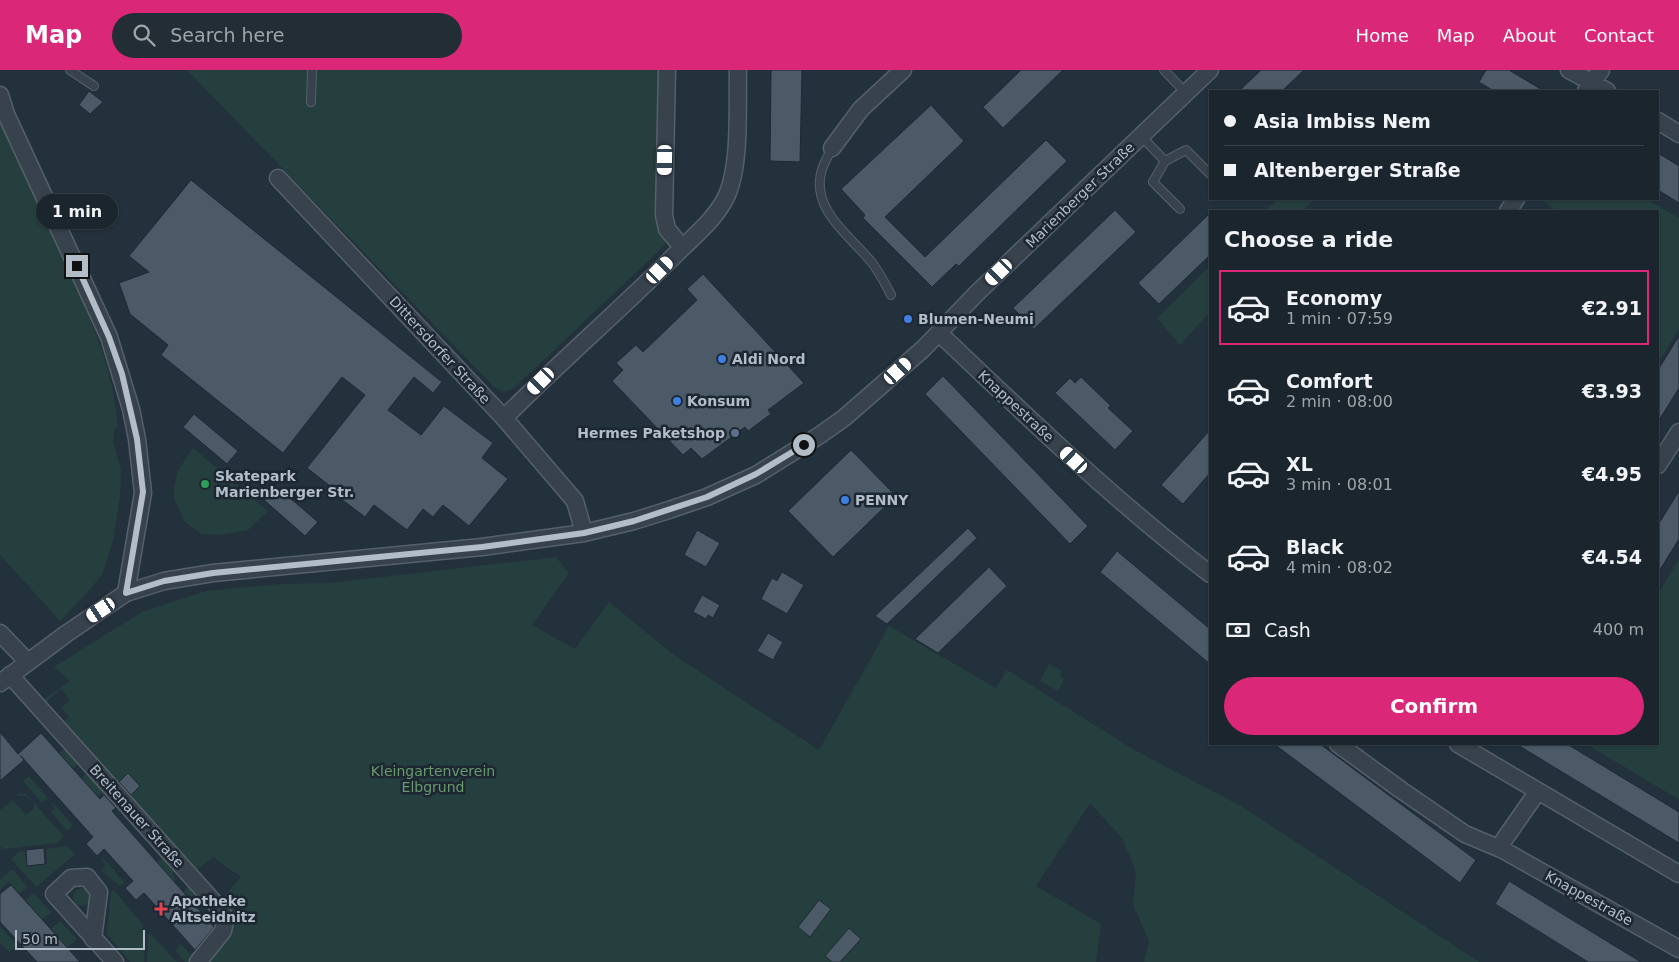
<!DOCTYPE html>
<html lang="en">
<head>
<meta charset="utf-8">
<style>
  body { margin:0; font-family:"DejaVu Sans",sans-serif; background:#232d36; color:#f1f3f6; height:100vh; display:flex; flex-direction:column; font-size:19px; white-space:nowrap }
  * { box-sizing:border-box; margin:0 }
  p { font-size:16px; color:#9fa5aa }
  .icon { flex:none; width:28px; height:28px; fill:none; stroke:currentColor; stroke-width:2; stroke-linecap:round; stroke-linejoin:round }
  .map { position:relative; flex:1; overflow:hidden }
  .details { position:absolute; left:1209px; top:140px; width:450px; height:535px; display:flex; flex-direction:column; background:#1a252e; border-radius:0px; box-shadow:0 1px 4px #0004,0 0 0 1px #38424a }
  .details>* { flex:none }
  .top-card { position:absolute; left:1209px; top:20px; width:450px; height:110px; border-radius:0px; box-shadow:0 1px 4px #0004,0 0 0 1px #38424a; display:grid; align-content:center; height:110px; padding:0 15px; background:#1a252e }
  .scale { position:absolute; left:15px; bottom:12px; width:130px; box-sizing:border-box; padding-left:5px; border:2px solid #b2bdc8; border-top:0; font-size:14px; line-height:18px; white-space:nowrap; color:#b2bdc8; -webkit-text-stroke:4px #1c2732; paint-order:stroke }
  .end { position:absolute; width:22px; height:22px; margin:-11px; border:6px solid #b2bdc8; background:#111; box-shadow:0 0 0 2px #111 }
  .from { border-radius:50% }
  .bubble { position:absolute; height:35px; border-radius:18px; background:#1a252e; box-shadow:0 1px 4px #0004,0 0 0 1px #38424a; font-size:16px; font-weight:800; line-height:35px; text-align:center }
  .car { position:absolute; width:15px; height:30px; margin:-15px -8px; border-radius:6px; box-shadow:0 0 4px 1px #0007; background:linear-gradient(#fff 24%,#345 0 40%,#fff 0 76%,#345 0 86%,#fff 0) }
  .top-card b { display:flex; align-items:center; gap:18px; height:48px; font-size:19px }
  .top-card b+b { border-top:1px solid #38424a }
  .top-card i { width:12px; height:12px; background:#f1f3f6 }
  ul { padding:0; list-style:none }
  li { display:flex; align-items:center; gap:15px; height:75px; margin:0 10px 8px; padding:0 5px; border:2px solid transparent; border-radius:0px }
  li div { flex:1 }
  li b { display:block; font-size:19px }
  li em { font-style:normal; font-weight:800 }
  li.selected { border-color:#db2777 }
  li>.icon { width:45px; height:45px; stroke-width:1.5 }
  h2 { padding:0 15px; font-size:22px; line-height:60px }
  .pay { display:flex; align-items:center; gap:12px; height:55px; padding:0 15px; font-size:19px }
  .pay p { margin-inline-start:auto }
  .action { display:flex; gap:10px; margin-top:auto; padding:10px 15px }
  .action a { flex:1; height:58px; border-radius:30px; background:#db2777; color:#fff; font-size:20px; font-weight:800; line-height:58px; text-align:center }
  header { display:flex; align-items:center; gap:30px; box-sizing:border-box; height:70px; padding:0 25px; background:#db2777; color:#fff }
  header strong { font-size:24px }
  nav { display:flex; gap:28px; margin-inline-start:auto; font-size:18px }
  .search { width:350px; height:45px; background:#232d36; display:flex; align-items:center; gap:12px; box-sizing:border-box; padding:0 18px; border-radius:28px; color:#9fa5aa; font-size:19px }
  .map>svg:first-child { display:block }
  .green { fill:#253e3e }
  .building { fill:#4c5a68; stroke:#1e2934 }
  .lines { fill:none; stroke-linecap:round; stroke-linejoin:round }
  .lane-casing { stroke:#55606b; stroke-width:10 }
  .street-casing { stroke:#55606b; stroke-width:19 }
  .lane { stroke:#37424d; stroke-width:8 }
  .street { stroke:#37424d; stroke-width:16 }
  .route { stroke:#b2bdc8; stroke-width:6 }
  .shop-dot { fill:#3f7fe0; stroke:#1c2732; stroke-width:2 }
  .service-dot { fill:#5c6f8a; stroke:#1c2732; stroke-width:2 }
  .leisure-dot { fill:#2e9e5b; stroke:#1c2732; stroke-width:2 }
  .health-dot { fill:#e0444e; stroke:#1c2732; stroke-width:2 }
  .labels { text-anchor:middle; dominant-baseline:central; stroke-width:5; stroke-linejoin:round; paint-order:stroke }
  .street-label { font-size:14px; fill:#b2bdc8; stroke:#1c2732 }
  .poi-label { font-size:14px; font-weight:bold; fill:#b2bdc8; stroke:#1c2732; text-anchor:start }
  .park-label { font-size:14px; fill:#699a6e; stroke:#1c2732 }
</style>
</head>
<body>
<header>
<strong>Map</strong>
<div class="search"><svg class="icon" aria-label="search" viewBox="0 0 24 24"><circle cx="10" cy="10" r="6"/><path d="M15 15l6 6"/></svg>Search here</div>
<nav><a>Home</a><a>Map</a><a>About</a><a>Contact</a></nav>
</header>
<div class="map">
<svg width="1679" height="892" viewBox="0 0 1679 892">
  <rect width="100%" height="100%" fill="#23313d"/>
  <!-- green -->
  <path class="green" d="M 187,0 L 669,0 L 667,159 L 665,175 L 514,318 C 506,323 502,322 494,317 Z
    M 0,47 L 39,136 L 76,212 L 104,286 L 113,321 L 118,357 L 115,357 L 113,372 L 121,400 L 120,427 L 113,471 L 102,505 L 84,526 L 60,551 L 0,485 Z
    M 1278,129 L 1314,129 L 1303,141 L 1265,141 Z
    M 1542,129 L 1647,129 L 1679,148 L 1679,259 L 1658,293 L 1658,141 L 1555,141 Z
    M 1210,196 L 1210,242 L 1180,275 L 1157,248 Z
    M 193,378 L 268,441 L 248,460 L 221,465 L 201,464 L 185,452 L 173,426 L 177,402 Z
    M 556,487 L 569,503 L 532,555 L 575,579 L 609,532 L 674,585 L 819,680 L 889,556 L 996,618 L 1007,600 L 1136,681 L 1241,736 L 1479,892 L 1144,892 L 1149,871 L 1133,835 L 1136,802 L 1122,768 L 1090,733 L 1036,816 L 1101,854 L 1096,892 L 206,892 L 228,862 L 221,833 L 226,824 L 241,807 L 213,787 L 193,803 L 61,655 L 69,647 L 61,638 L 70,630 L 61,619 L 43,635 L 43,630 L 70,611 L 54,597 L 142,542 L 206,521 L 280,514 L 330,513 Z
    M 1679,489 L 1679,728 L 1678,729 L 1586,674 L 1658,674 L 1658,524 Z
    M 1049,594 L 1062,601 L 1060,607 L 1064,609 L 1058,621 L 1040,611 Z
    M 65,678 L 79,693 L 72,699 L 58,684 Z
    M 88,703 L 104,721 L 97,728 L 82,711 L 83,709 L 82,707 Z
    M 29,706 L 48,728 L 42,733 L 23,711 Z
    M 21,722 L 22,725 L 25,723 L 64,766 L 57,773 L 3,779 L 0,776 L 0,740 L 13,730 L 26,745 L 34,738 L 34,734 L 26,726 L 17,726 Z
    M 53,733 L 73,756 L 67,761 L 51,742 L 55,739 L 51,734 Z
    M 67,776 L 75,784 L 36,817 L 11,789 L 19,782 L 25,781 L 27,797 L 47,794 L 46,779 Z
    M 163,786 L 176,801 L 172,804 L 175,809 L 172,811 L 158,795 L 157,792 Z
    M 104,789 L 124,812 L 120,816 L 116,812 L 115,813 L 102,800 L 106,796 L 102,791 Z
    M 12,799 L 28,817 L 19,824 L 9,812 L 0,820 L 0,810 Z
    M 188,815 L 204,834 L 198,840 L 183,824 Z
    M73 827a9 9 0 1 1 18 0a9 9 0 1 1-18 0Z
    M 114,820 L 144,856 L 141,858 L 145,863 L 144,892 L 130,892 L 107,864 L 111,822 Z
    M 34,823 L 51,842 L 41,851 L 26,833 L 26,830 Z
    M 60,851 L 77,869 L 67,878 L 52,861 L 52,858 Z
    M 0,856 L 17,875 L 9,882 L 0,873 Z
    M 150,863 L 177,892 L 147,892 L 148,865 Z
    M 181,874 L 190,884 L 196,880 L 192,892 L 185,892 L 175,880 Z"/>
  <!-- building -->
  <path class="building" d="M 771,0 L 802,0 L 800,92 L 770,91 Z
    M 1021,0 L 1063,0 L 1003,58 L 983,37 Z
    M 1261,0 L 1304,0 L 1282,21 L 1239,21 Z
    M 1486,0 L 1509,0 L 1544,21 L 1494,21 L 1479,12 Z
    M 89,21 L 103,32 L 90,44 L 79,35 Z
    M 931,35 L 964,71 L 885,147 L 925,187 L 1046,70 L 1067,91 L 959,196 L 956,194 L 932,217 L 863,148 L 865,145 L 841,119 Z
    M 1658,83 L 1679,96 L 1679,133 L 1658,120 Z
    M 191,110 L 442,312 L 433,323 L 414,307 L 388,340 L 421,365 L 444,336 L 493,373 L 482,388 L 508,409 L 469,456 L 443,435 L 433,447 L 423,439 L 407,460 L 374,435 L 365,447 L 341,429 L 343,426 L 307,398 L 365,325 L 342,307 L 283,383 L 161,285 L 168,275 L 130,244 L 119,213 L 149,202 L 129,186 Z
    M 1115,140 L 1136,162 L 1034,259 L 1013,238 Z
    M 1210,143 L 1210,185 L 1159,234 L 1138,213 Z
    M 703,204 L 804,313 L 768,340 L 771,344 L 748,361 L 745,357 L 702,389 L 691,378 L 683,385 L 612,311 L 623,300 L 616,293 L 636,275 L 643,282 L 697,230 L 687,219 Z
    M 1679,266 L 1679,318 L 1658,352 L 1658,300 Z
    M 943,306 L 1088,456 L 1070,474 L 925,324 Z
    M 1081,307 L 1111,336 L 1108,338 L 1133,361 L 1115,380 L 1055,323 L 1070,308 L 1075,313 Z
    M 194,344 L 238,381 L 227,394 L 183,357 Z
    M 1210,360 L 1210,403 L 1183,434 L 1161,415 Z
    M 851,380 L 896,426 L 833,487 L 788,441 Z
    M 276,416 L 318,452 L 305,466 L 264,430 Z
    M 1679,421 L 1679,469 L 1658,503 L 1658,455 Z
    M 968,458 L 977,468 L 887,554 L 875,546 Z
    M 697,460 L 720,473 L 706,497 L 684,485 Z
    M 1117,481 L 1210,559 L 1210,594 L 1100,502 Z
    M 989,497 L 1007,516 L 938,583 L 915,569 Z
    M 782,502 L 804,515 L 787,544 L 761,529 L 772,508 L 777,511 Z
    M 702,525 L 720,535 L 713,548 L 708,545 L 706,549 L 693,542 Z
    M 768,563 L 783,572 L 773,590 L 757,581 Z
    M 0,662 L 18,684 L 41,663 L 100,729 L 104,725 L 116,738 L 112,741 L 214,857 L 195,880 L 144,823 L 136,830 L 125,818 L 133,811 L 104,779 L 97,786 L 86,774 L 93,767 L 20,685 L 24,690 L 0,711 Z
    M 1274,674 L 1320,674 L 1476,790 L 1460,813 Z
    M 1516,674 L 1567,674 L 1679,742 L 1679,773 Z
    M 128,703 L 140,716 L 131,725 L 119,712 Z
    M 44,778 L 45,794 L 27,796 L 26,780 Z
    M 1509,811 L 1569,848 L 1641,892 L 1588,892 L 1495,834 Z
    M 11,815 L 48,856 L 80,892 L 37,892 L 0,852 L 0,824 Z
    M 819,830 L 831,839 L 810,867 L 798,857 Z
    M 849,858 L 861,869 L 840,892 L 832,892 L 825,886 Z"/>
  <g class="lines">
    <defs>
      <path id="lane" d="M 70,0 L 94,16
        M 1164,0 L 1186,23
        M 311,32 L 312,0
        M 1141,66 L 1165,91 L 1153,112 L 1180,139
        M 832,78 C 828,86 823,94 821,103 C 812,142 853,168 873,194 C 880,204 886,215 891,225
        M 1165,91 L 1186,80 L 1210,104"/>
      <path id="street" d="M 667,0 L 664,145 L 667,159 L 682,177
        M 1569,0 L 1607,21
        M 1586,21 L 1601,0
        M 0,25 L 6,44 L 109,267 L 131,339 L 137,369 L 143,423 L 126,523
        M 1658,51 L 1679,64
        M 832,78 L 861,39 L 903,0
        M 278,108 L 504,348 L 575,431 L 584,463
        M 1508,141 L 1516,129
        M 939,263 C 1027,347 1114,430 1210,504
        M 504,348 C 560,292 620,240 675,185 C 694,166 716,149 727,125 C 741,93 737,36 738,0
        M 1658,395 L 1679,362
        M 0,563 L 28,592
        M 10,605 L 222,841 L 225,851 L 223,861 L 198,892
        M 0,613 L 66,564 L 126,523 L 164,511 L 213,503 L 482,477 L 584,463 L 634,451 L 669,440 L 707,427 L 756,405 L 820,365 L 844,348 L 923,279 L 977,223 L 1210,0
        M 1338,674 L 1401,720 L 1465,764 L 1503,780 L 1679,879
        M 1458,674 L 1679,804
        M 1499,777 L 1538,721
        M 93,869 L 99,822 L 87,807 L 71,808 L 54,824 L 115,892"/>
    </defs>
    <!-- lane casing -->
    <use href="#lane" class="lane-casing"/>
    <!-- street casing -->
    <use href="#street" class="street-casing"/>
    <!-- lane -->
    <use href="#lane" class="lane"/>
    <!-- street -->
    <use href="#street" class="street"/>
  </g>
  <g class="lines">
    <!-- route -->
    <path class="route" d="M 77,196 L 109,267 L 122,304 L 137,369 L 143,422 L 126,523 L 164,511 L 213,503 L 482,477 L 584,463 L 634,451 L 707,427 L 756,404 L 804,375"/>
  </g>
  <!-- markers -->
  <g class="shop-dot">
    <circle cx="908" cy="249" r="5"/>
    <circle cx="722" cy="289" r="5"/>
    <circle cx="677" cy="331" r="5"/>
    <circle cx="845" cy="430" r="5"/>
  </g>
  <circle class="service-dot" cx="735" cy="363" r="5"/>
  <circle class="leisure-dot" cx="205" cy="414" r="5"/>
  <path class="health-dot" d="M158.5 831.5h5v5h5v5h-5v5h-5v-5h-5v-5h5z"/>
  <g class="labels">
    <!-- street labels -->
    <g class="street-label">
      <text transform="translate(1080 125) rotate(-44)">Marienberger Straße</text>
      <text transform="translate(440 280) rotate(47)">Dittersdorfer Straße</text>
      <text transform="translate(1016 336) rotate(43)">Knappestraße</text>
      <text transform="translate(137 746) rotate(48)">Breitenauer Straße</text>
      <text transform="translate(1589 828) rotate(29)">Knappestraße</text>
    </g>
    <!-- poi labels -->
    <g class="poi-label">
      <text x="918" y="249">Blumen-Neumi</text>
      <text x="732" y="289">Aldi Nord</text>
      <text x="687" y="331">Konsum</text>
      <text x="725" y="363" text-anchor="end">Hermes Paketshop</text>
      <text x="215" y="406">Skatepark<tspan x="215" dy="16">Marienberger Str.</tspan></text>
      <text x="855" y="430">PENNY</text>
      <text x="171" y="831">Apotheke<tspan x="171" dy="16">Altseidnitz</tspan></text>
    </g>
    <!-- park labels -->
    <g class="park-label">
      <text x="433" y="701">Kleingartenverein<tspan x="433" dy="16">Elbgrund</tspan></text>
    </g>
  </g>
</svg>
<div class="scale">50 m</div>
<i class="end from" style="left:804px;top:375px"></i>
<i class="end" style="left:77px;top:196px"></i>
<div class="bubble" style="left:36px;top:124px;width:82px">1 min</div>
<i class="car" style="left:665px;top:90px;rotate:181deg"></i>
<i class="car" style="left:660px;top:200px;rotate:45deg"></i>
<i class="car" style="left:999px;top:202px;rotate:226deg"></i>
<i class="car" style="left:898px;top:301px;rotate:48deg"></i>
<i class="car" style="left:541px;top:311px;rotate:225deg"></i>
<i class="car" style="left:1074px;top:390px;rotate:313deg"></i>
<i class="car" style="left:101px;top:540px;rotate:236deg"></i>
<div class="top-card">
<b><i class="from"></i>Asia Imbiss Nem</b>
<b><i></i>Altenberger Straße</b>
</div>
<section class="details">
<h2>Choose a ride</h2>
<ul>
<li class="selected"><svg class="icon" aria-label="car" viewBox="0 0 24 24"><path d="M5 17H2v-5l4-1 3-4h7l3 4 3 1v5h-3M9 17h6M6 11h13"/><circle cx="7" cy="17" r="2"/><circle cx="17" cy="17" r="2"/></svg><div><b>Economy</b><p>1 min · 07:59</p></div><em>€2.91</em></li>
<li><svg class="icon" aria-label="car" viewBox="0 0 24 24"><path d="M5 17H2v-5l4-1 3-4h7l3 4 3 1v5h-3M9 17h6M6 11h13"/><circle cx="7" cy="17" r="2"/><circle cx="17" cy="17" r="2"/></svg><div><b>Comfort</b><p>2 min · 08:00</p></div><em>€3.93</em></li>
<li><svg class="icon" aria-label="car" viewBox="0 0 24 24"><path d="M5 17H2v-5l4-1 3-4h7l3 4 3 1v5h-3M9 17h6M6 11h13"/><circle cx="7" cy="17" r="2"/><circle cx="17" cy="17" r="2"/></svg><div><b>XL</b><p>3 min · 08:01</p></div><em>€4.95</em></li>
<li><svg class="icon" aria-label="car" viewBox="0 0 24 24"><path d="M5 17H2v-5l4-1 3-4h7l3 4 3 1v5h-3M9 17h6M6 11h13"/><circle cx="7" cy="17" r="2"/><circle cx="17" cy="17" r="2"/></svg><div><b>Black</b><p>4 min · 08:02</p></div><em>€4.54</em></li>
</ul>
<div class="pay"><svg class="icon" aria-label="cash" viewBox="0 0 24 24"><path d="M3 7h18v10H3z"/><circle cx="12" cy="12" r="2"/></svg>Cash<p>400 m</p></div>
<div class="action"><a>Confirm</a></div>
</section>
</div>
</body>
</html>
